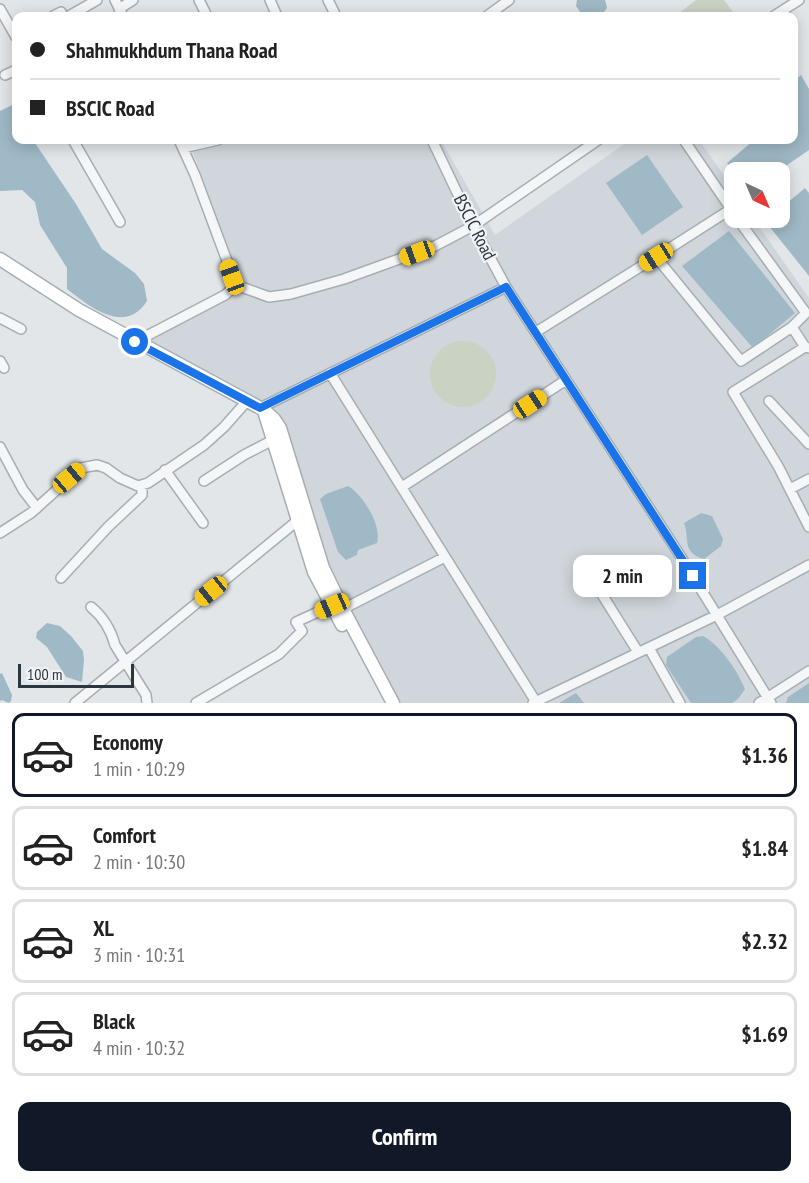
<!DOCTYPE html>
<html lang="en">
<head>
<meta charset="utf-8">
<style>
  body { margin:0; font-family:"PT Sans Narrow",sans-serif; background:#f2f2f2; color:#222; height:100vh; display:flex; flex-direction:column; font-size:22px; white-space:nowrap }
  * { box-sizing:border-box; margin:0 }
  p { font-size:20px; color:#767676 }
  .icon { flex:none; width:33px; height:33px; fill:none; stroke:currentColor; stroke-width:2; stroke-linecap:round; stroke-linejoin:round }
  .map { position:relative; height:703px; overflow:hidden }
  .details { display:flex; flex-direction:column; background:#fff; flex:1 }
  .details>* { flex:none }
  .banner { position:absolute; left:12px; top:12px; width:786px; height:132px; border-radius:12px; box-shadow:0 3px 15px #0003; display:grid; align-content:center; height:132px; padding:0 18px; background:#fff }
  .needle { width:39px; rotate:136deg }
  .tools { position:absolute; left:724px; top:162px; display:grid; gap:12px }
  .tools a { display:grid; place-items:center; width:66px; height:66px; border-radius:12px; background:#fff; box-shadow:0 3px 15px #0003; font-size:30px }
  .scale { position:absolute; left:18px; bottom:15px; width:116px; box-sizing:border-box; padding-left:6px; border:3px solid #2b3640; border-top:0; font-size:16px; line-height:21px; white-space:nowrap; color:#2b3640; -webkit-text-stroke:4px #f1f4f7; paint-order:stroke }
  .end { position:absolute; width:27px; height:27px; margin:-14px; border:8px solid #1a73e8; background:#fff; box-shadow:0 0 0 3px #fff }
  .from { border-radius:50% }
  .bubble { position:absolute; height:42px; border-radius:12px; background:#fff; box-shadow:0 3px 15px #0003; font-size:20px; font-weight:700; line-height:42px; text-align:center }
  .car { position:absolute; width:18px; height:36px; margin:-18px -9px; border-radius:8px; box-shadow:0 0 4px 2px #0007; background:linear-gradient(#f5c518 24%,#345 0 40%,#f5c518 0 76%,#345 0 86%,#f5c518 0) }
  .banner b { display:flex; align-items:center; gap:21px; height:57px; font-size:22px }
  .banner b+b { border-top:2px solid #e0e0e0 }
  .banner i { width:15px; height:15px; background:#222 }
  ul { padding:10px 0 0; list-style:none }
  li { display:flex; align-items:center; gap:18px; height:84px; margin:0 12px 9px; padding:0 6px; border:3px solid #e0e0e0; border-radius:12px }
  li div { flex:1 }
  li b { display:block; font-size:22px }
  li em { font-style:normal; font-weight:700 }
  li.selected { border-color:#111827 }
  li>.icon { width:54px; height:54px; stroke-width:1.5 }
  .button { display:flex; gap:12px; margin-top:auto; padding:12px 18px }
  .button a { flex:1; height:69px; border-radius:12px; background:#111827; color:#fff; font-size:24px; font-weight:700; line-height:69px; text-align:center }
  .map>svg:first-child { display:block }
  .built { fill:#d0d6db }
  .green { fill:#cad2c4 }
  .water { fill:#a0b9c6 }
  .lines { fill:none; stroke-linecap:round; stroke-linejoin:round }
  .street-casing { stroke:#a7aeb3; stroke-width:12 }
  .secondary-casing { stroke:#a7aeb3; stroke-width:15 }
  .street { stroke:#f4f6f8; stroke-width:9 }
  .secondary { stroke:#fff; stroke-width:12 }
  .route { stroke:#1a73e8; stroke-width:8 }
  .labels { text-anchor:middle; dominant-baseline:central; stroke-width:4.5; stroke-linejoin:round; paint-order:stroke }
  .street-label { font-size:18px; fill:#2b3640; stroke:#f1f4f7 }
</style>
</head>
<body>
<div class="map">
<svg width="809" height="703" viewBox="0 0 809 703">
  <rect width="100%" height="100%" fill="#e2e6e9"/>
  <!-- built -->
  <path class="built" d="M 222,140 L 441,140 L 495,235 L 630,140 L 699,140 L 735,191 L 735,218 L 753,218 L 809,298 L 809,703 L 386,703 L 324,589 L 266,415 L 138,346 L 243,289 L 191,147 Z"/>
  <!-- green -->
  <path class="green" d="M 696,0 L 724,0 L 736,16 L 682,16 L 679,13 Z
    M430 374a33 33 0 1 1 66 0a33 33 0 1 1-66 0Z"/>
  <!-- water -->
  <path class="water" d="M 577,0 L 605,0 L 607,8 L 601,16 L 583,16 L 576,6 Z
    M 801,75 L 809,89 L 809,150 L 777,172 L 735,172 L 735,176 L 727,163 L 754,140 L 794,140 L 794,81 Z
    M 16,103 L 16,140 L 33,140 L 76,204 L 102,249 L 135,273 L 144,284 L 147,301 C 125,336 89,306 67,289 L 67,268 L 40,225 L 35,202 L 22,190 L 0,191 L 0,111 Z
    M 647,155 L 683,207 L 642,235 L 606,183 Z
    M 805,188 L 809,193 L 809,276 L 765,221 L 769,218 L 780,218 L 780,209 Z
    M 729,231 L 795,313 L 753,348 L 682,266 Z
    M 348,486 C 363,495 382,525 377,543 L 358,550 L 357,555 L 346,560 L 338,552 L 320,499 L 326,494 Z
    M 701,513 L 712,516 L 723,539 L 721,546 L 704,559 C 681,553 690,537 684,523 Z
    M 47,623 L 60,626 L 71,636 L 83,651 L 84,660 L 82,682 L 66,677 L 47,647 L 36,638 L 37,632 Z
    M 703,636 C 721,646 737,670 745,689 L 738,699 L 732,703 L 691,703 L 666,665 L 667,657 L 696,637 Z
    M 2,673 L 12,695 L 11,701 L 9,703 L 2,700 L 0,701 L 0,674 Z
    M 809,683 L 809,703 L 786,703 L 788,697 Z
    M 576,693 L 584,703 L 559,703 Z"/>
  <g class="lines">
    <defs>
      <path id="street" d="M 115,0 L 123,16
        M 199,0 L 207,16
        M 270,0 L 277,16
        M 328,0 L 336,16
        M 0,9 L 16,37
        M 119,9 L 133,0
        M 53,16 L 61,12 L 63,16
        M 69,16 L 97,0
        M 487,16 L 509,0
        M 774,16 L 799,0
        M 5,75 L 16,70
        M 73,140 L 120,222
        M 432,140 L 473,226 L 506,287 L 681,557 L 771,703
        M 684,140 L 731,209
        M 183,148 L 218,140
        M 737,218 L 806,313 L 792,327
        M 656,257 L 731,209 L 735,214
        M 236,285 L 269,297 L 291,294 L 344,279 L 435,246 L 473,226 L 598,140
        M 0,318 L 21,329
        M 536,332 L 656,257 L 741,361 L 792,327 L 805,347
        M 135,342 L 225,295 L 236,285 L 195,175 L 179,140
        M 809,348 L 805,347 L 733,392 L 778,466 L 809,527
        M 0,361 L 4,368
        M 330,373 L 536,702
        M 769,401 L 809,444
        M 260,408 L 506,287
        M 0,447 L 23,490 L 37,508
        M 165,470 L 203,523
        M 204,481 L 244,455 L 273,440
        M 402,487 L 566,380
        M 790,489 L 809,479
        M 0,533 L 31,513 L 81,468 L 97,465 L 106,468 L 120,478 L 138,486 L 148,483 L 204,445 L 224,427 L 247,401
        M 61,578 L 108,527 L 142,495 L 142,485
        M 598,588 L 638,652
        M 91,607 C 102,616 111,630 115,645 L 146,695 L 147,703
        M 343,609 L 445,557
        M 649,648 L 680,703
        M 75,703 L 297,521
        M 196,703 L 279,654 L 302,631 L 296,622 L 331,606
        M 533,703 L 717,615 L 809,565
        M 759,703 L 809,671"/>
      <path id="secondary" d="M 0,259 L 79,310 L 264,410 L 274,419 L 280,428 L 323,568 L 343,609 L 393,703
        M 264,411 L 314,572 L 342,625"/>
    </defs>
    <!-- street casing -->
    <use href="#street" class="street-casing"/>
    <!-- secondary casing -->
    <use href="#secondary" class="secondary-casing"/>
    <!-- street -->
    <use href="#street" class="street"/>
    <!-- secondary -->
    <use href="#secondary" class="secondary"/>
  </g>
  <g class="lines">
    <!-- route -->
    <path class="route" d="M 135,342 L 260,408 L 506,287 L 693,576"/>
  </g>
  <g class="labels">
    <!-- street labels -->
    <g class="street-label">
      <text transform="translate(475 227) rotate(63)">BSCIC Road</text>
    </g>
  </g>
</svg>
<div class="tools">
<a><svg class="needle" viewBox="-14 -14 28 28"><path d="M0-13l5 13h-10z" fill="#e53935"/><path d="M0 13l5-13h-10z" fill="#767676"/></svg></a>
</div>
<div class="scale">100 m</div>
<i class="end from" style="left:135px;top:342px"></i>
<i class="end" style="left:693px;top:576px"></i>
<div class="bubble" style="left:573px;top:555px;width:99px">2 min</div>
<i class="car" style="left:417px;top:253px;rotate:250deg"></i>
<i class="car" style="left:656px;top:257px;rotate:238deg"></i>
<i class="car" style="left:232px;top:277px;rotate:340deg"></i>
<i class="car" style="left:530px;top:404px;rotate:57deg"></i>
<i class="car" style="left:69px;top:478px;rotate:50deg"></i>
<i class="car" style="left:211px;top:591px;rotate:231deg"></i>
<i class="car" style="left:332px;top:606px;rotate:246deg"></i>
<div class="banner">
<b><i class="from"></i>Shahmukhdum Thana Road</b>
<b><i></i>BSCIC Road</b>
</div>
</div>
<section class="details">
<ul>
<li class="selected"><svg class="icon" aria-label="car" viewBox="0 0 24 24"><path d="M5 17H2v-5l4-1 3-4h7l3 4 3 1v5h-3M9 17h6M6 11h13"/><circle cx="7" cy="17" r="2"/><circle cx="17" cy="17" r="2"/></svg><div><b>Economy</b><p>1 min · 10:29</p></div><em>$1.36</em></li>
<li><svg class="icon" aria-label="car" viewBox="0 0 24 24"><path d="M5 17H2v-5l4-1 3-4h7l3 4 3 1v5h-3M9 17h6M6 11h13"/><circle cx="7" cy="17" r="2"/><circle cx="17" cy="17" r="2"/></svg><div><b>Comfort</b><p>2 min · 10:30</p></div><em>$1.84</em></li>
<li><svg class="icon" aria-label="car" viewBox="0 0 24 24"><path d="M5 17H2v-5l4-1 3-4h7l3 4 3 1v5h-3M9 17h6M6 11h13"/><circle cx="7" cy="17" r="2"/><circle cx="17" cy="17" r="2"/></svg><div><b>XL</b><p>3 min · 10:31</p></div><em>$2.32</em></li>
<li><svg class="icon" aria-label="car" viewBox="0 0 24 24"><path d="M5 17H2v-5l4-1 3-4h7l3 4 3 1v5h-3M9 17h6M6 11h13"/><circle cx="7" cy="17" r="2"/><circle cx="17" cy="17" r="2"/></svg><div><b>Black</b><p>4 min · 10:32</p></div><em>$1.69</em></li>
</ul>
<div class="button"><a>Confirm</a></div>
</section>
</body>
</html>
